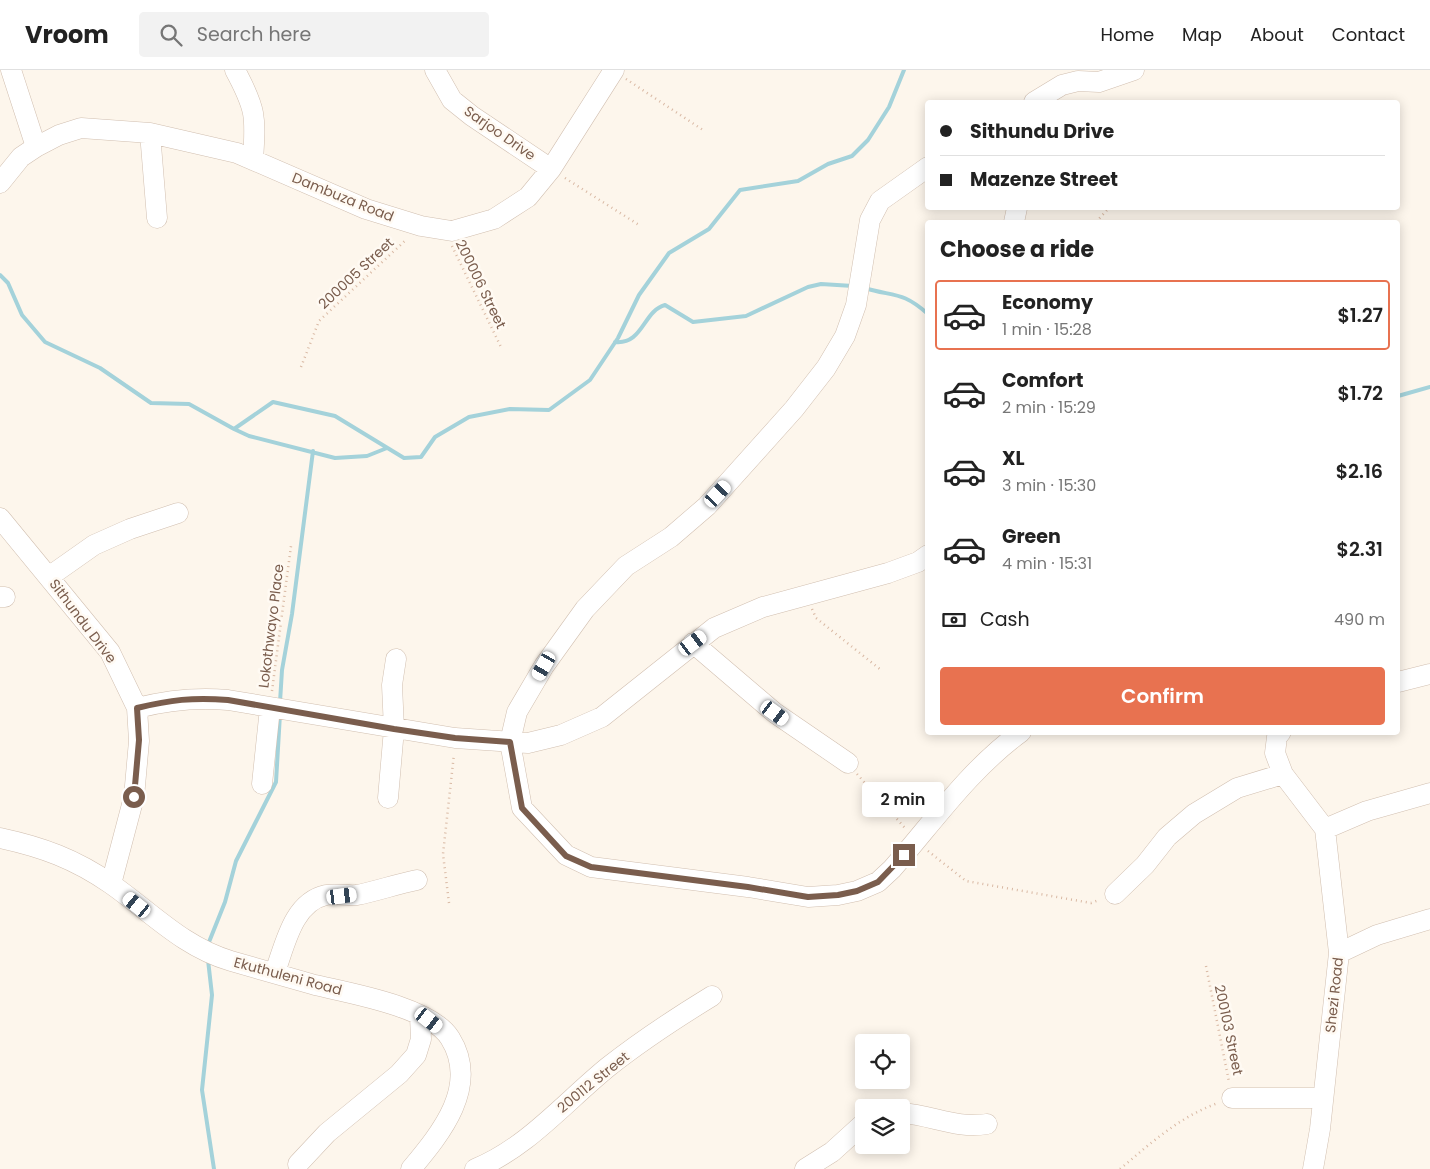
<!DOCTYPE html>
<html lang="en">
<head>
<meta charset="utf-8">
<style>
  body { margin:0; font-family:Poppins,sans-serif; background:#f2f2f2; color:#222; height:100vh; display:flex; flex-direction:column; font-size:19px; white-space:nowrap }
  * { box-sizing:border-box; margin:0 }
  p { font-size:16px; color:#767676 }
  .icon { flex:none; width:28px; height:28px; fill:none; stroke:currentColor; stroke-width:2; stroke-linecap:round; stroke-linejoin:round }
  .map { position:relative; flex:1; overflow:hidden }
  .side { position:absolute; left:925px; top:150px; width:475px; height:515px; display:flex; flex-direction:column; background:#fff; border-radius:5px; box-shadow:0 2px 12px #0003 }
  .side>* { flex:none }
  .hud { position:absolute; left:925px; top:30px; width:475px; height:110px; border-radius:5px; box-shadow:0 2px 12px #0003; display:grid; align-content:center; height:110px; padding:0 15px; background:#fff }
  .tools { position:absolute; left:855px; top:964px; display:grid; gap:10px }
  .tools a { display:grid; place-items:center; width:55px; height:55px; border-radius:5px; background:#fff; box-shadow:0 2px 12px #0003; font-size:25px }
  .end { position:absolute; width:22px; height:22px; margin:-11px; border:6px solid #7a5d4d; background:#fff; box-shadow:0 0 0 2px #fff }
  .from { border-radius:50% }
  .bubble { position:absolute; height:35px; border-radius:5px; background:#fff; box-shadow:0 2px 12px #0003; font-size:16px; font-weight:600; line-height:35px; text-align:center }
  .car { position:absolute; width:15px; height:30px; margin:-15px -8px; border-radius:6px; box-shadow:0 0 4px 1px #0007; background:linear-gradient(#fff 24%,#345 0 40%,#fff 0 76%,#345 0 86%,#fff 0) }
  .hud b { display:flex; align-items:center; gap:18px; height:48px; font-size:19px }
  .hud b+b { border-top:1px solid #e0e0e0 }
  .hud i { width:12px; height:12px; background:#222 }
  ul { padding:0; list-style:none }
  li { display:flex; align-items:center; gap:15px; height:70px; margin:0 10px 8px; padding:0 5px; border:2px solid transparent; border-radius:5px }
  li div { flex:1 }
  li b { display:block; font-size:19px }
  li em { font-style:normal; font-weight:600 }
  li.current { border-color:#e87250 }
  li>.icon { width:45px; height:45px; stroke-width:1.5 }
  h2 { padding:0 15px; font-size:22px; line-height:60px }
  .pay { display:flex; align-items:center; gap:12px; height:55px; padding:0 15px; font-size:19px }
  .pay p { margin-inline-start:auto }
  .action { display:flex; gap:10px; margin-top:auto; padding:10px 15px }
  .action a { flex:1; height:58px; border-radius:5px; background:#e87250; color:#fff; font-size:20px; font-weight:600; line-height:58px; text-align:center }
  header { display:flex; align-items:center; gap:30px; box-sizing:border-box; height:70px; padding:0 25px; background:#fff; border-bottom:1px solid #e0e0e0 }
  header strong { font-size:24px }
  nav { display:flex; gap:28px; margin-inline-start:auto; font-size:18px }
  .search { width:350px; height:45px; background:#f2f2f2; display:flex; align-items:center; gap:12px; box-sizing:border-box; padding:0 18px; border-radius:5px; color:#767676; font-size:19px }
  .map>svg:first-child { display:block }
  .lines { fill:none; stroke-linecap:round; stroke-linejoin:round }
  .stream { stroke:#a4d2da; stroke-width:4 }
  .minor-casing { stroke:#d1bfb0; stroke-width:21 }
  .path { stroke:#d9b9a4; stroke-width:2.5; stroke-dasharray:1 4; stroke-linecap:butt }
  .minor { stroke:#fff; stroke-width:20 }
  .route { stroke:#7a5d4d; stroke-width:6 }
  .labels { text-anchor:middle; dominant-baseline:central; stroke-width:5; stroke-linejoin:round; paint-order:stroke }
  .street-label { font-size:14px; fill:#7a5d4d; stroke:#fffaf3 }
</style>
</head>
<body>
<header>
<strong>Vroom</strong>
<div class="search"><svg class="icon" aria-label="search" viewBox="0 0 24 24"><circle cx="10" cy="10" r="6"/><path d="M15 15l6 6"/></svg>Search here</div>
<nav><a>Home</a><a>Map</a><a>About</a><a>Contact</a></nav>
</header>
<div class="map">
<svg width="1430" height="1099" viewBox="0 0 1430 1099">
  <rect width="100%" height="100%" fill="#fdf6ec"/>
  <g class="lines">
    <!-- stream -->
    <path class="stream" d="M 0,205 L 8,213 L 22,245 L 45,272 L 100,298 L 151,333 L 189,334 L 234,359 L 273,332 L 335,346 L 404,388 L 421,387 L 435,367 L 469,347 L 510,339 L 549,340 L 590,310 L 618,268 L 639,225 L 669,183 L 709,159 L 740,120 L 798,111 L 828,94 L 852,86 L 868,70 L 889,37 L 904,0
      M 864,218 C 895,227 902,221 928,244
      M 615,272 C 643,275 643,241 665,235 L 693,252 L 746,246 L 808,217 L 821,214 L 853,216
      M 1398,326 L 1430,317
      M 234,359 L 249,366 L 335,388 L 367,386 L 387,378
      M 280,632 L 282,600 L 292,544 L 313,381
      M 209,872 L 225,832 L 236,791 L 276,712 L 280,644
      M 208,890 L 212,925 L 202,1020 L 214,1099"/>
    <defs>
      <path id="minor" d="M 235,0 C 256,39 256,46 253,90
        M 435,0 L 452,30 L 472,46 L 551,99
        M 1034,32 L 1062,15 L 1078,11 L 1099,12 L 1134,0
        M 150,63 L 157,148
        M 36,77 L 59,65 L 81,58 L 150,63 L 237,83 L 366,139 L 421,156 L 452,161 L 494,149 L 528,127 L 551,99 L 614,0
        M 928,97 L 880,131 L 870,150 L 856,235 L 845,266 L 826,298 L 794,339 L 707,436 L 671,467 L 626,496 L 585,539 L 544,596 L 517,642 L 510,672 L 522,738 L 566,785 L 591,797 L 748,817 L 808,827 L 838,825 L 857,821 L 878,812 L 892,799 C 934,751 969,700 1021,662
        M 0,113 L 21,87 L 36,77 L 11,0
        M 1014,152 L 1017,138
        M 0,448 L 110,582 L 137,638 L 139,671 L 134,727 L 111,814
        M 50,506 L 94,475 L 130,459 L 178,443
        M 0,527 L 5,527
        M 693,573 L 775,643 L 848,693
        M 1398,612 L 1430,604
        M 137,638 C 168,630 195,627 228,630 L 455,668 L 528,673 L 561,665 L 602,647 L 714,558 L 763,537 L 888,503 L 918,492 L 928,485
        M 1281,662 L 1277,667 L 1275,683 L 1283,704 L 1325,759 L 1339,883 L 1320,1059 L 1313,1099
        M 262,714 L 270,638
        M 388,728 L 394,659 L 392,615 L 396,589
        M 1325,759 L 1367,741 L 1430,723
        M 0,768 C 42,777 75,789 111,814 C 151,842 183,877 231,891 C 259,899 287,907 315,915 C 349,923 431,937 450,968 C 480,1016 441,1063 411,1099
        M 1115,824 L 1145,795 L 1167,767 L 1194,744 L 1237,718 L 1283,704
        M 1339,883 L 1377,865 L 1430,849
        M 275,902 C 285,875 293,832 326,825 C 336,823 347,826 357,825 C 377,821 397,814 417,810
        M 1232,1028 L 1323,1028
        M 901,1043 C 933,1045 955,1059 987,1054
        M 298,1094 L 327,1063 L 399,1004 L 416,985 L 421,969 L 420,946
        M 475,1099 C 527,1078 565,1032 608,997 C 641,971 676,948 712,926
        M 805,1099 L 832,1082 L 864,1053"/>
    </defs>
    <!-- minor casing -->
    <use href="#minor" class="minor-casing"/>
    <!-- path -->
    <path class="path" d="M 626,9 L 703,60
      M 565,108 L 639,155
      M 1096,152 L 1109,138
      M 452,176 L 501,277
      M 301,297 L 319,251 L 407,169
      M 812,539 L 816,548 L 881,600
      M 272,621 L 291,476
      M 857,704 L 905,758
      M 928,781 L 966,811 L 1091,833 L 1099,830
      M 449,833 L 443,784 L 454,684
      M 1206,896 L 1229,1012
      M 1120,1099 C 1151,1073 1179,1047 1218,1033"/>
    <!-- minor -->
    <use href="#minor" class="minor"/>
  </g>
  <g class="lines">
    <!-- route -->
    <path class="route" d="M 134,727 L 139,670 L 137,638 C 170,630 193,627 228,630 L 394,659 L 455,668 L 510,672 L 522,738 L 566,786 L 591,797 L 748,817 L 808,827 L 838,825 L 857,821 L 878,812 L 904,785"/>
  </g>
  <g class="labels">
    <!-- street labels -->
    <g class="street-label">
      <text transform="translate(500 63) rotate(35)">Sarjoo Drive</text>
      <text transform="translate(343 127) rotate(22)">Dambuza Road</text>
      <text transform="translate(356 203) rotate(-43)">200005 Street</text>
      <text transform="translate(481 214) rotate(64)">200006 Street</text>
      <text transform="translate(83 551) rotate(53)">Sithundu Drive</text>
      <text transform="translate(271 556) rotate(-83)">Lokothwayo Place</text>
      <text transform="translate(288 906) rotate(15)">Ekuthuleni Road</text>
      <text transform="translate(1334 925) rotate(-84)">Shezi Road</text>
      <text transform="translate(1229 960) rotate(78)">200103 Street</text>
      <text transform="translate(593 1012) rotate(-39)">200112 Street</text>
    </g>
  </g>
</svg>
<div class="tools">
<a><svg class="icon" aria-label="locate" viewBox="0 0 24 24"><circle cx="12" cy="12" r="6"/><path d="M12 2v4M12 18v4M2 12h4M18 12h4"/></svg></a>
<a><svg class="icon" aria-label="layers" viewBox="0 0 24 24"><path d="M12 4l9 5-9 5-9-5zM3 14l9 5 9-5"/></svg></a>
</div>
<i class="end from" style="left:134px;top:727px"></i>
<i class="end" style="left:904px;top:785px"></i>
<div class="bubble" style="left:862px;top:712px;width:82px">2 min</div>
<i class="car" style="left:718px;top:424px;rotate:43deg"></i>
<i class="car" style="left:693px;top:573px;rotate:53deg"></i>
<i class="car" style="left:544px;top:596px;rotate:210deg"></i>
<i class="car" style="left:775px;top:643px;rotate:126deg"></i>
<i class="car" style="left:342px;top:826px;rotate:83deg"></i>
<i class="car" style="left:137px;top:835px;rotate:309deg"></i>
<i class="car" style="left:429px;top:950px;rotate:128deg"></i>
<div class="hud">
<b><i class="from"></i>Sithundu Drive</b>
<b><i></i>Mazenze Street</b>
</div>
<section class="side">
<h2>Choose a ride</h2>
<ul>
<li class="current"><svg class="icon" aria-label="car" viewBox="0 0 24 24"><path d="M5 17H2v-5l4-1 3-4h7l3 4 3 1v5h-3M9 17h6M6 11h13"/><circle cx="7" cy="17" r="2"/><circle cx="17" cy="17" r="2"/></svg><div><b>Economy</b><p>1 min · 15:28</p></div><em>$1.27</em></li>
<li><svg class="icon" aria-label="car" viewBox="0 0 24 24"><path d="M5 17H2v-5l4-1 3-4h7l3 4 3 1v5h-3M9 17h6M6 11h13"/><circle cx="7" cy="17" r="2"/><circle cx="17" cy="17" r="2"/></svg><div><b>Comfort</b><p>2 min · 15:29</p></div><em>$1.72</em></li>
<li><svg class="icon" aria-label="car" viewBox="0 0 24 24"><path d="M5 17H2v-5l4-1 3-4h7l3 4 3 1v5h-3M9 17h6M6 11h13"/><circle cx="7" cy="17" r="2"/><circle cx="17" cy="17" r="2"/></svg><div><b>XL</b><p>3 min · 15:30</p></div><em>$2.16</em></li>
<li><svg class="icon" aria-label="car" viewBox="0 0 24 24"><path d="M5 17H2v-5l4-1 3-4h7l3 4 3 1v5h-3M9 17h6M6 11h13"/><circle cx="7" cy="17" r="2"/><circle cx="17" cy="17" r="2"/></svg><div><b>Green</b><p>4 min · 15:31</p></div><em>$2.31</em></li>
</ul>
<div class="pay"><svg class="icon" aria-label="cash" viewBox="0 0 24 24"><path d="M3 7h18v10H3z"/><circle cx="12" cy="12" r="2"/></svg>Cash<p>490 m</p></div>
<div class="action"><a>Confirm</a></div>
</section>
</div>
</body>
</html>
